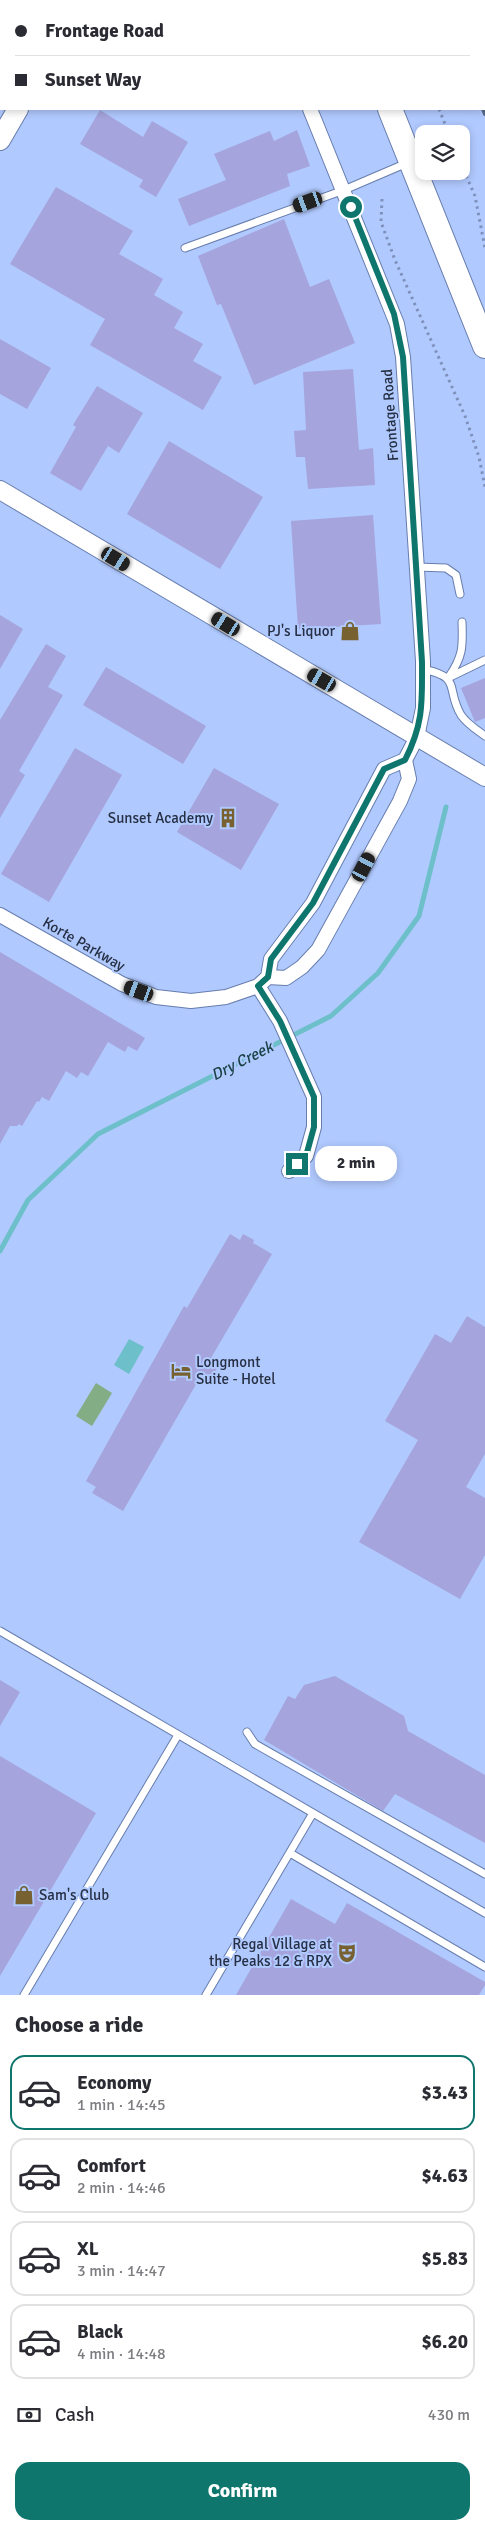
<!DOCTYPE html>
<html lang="en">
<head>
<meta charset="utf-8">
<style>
  body { margin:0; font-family:Signika,sans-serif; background:#f7f7f7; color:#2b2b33; height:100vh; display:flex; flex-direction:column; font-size:19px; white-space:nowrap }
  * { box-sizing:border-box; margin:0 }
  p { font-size:16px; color:#7c7c81 }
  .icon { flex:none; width:28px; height:28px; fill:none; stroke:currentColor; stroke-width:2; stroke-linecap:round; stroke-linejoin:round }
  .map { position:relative; height:1995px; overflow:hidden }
  .drawer { display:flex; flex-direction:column; background:#fff; flex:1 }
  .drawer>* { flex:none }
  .top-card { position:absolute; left:0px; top:0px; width:485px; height:110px; box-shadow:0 2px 8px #0003; display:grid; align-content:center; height:110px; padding:0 15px; background:#fff }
  .fabs { position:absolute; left:415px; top:125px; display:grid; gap:10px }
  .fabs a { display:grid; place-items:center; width:55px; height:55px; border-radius:10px; background:#fff; box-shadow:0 2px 8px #0003; font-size:25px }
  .end { position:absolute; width:22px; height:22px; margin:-11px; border:6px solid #0f766e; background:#fff; box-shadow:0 0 0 2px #fff }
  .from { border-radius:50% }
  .bubble { position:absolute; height:35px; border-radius:15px; background:#fff; box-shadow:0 2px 8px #0003; font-size:16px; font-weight:700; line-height:35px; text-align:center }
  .car { position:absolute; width:15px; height:30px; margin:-15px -8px; border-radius:6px; box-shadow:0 0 4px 1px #0007; background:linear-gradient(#222 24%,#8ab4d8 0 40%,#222 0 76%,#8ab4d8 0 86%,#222 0) }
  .top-card b { display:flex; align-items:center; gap:18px; height:48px; font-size:19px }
  .top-card b+b { border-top:1px solid #e1e1e2 }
  .top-card i { width:12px; height:12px; background:#2b2b33 }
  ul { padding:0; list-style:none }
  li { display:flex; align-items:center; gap:15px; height:75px; margin:0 10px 8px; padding:0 5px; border:2px solid #e1e1e2; border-radius:15px }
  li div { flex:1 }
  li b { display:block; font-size:19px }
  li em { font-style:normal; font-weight:700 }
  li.selected { border-color:#0f766e }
  li>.icon { width:45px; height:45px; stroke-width:1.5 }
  h2 { padding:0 15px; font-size:22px; line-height:60px }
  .pay { display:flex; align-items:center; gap:12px; height:55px; padding:0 15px; font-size:19px }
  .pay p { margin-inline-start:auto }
  .action { display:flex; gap:10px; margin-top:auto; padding:10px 15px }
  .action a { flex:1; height:58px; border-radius:15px; background:#0f766e; color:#fff; font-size:20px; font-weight:700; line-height:58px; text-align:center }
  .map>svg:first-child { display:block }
  .green { fill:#83ad84 }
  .water { fill:#6dbfc9 }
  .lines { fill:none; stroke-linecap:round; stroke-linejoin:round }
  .stream { stroke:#6dbfc9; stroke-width:5 }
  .building { fill:#a5a4dc }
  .service-casing { stroke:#677dae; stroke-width:9 }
  .minor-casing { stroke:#677dae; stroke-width:16 }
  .tertiary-casing { stroke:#677dae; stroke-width:20 }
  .secondary-casing { stroke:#677dae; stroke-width:22 }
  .trunk-casing { stroke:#677dae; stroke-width:26 }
  .path { stroke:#7e91bb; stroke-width:3; stroke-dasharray:2.5 4; stroke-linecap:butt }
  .service { stroke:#fff; stroke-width:7 }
  .minor { stroke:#fff; stroke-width:14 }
  .tertiary { stroke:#fff; stroke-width:18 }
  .secondary { stroke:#fff; stroke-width:20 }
  .trunk { stroke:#fff; stroke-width:24 }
  .rail { stroke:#596889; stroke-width:4 }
  .route { stroke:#0f766e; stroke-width:6 }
  .labels { text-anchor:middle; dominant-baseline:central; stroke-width:4; stroke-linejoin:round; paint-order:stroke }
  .street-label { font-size:15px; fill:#262f44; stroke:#b0c9fe }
  .poi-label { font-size:15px; fill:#262f44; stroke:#b0c9fe; text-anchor:end }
  .water-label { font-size:16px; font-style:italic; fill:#1a4246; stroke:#b0c9fe }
</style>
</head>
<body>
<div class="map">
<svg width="485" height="1995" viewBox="0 0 485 1995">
  <rect width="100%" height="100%" fill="#b0c9fe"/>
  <!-- green -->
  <path class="green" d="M 96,1383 L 112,1393 L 92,1426 L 76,1416 Z"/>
  <!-- water -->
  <path class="water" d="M 129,1339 L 144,1347 L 129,1374 L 114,1365 Z"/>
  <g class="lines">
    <!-- stream -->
    <path class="stream" d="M 0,1251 L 28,1200 L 98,1134 L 331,1016 L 378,973 L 419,916 L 446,807"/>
  </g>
  <!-- building -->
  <path class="building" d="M 100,110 L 143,137 L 152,121 L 188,142 L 156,197 L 139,187 L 143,180 L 80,144 Z
    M 297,130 L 310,166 L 287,174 L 290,186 L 189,226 L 178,199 L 226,180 L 214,154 L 270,131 L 274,141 Z
    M 56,187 L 133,231 L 119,254 L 163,279 L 154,295 L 183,312 L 174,328 L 203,344 L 193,361 L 222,377 L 203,410 L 90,345 L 105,319 L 10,264 Z
    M 284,219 L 310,287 L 329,279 L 355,343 L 254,385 L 221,304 L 217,305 L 198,256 Z
    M 0,339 L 51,368 L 27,409 L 0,394 Z
    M 353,369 L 359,450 L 373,448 L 375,485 L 308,489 L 305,457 L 296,457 L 294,431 L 306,430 L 303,372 Z
    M 97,386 L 143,413 L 119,453 L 108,446 L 81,491 L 50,473 L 76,427 L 73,425 Z
    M 169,441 L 263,497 L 220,569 L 127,514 Z
    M 373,515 L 381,624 L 298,629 L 291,521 Z
    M 0,615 L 23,629 L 0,669 Z
    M 46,644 L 66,656 L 48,687 L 63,695 L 19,771 L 25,775 L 0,818 L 0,720 Z
    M 106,667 L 206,726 L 183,764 L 83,705 Z
    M 485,678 L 485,718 L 475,722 L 461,688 Z
    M 75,748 L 122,775 L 49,902 L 1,874 Z
    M 214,768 L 279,804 L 241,870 L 177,832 Z
    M 0,952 L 145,1038 L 137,1051 L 128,1046 L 125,1052 L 108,1042 L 88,1076 L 81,1072 L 77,1078 L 66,1071 L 49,1101 L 42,1097 L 39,1102 L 37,1101 L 22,1126 L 19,1124 L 17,1126 L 10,1126 L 0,1144 Z
    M 230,1234 L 240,1240 L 243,1234 L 254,1240 L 253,1243 L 272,1254 L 208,1363 L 217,1368 L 211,1379 L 202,1374 L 123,1511 L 92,1493 L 96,1487 L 86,1481 L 184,1306 L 187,1308 Z
    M 467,1316 L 485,1327 L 485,1454 L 466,1487 L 485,1498 L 485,1555 L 460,1599 L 359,1542 L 418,1440 L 385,1421 L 435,1334 L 451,1343 Z
    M 335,1676 L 404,1716 L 408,1731 L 485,1775 L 485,1843 L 395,1794 L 383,1811 L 264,1740 L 288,1696 L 295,1699 L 304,1685 Z
    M 0,1680 L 20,1692 L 0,1726 Z
    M 0,1756 L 96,1813 L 0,1976 Z
    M 291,1899 L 335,1924 L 347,1903 L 485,1982 L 485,1985 L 479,1995 L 236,1995 Z"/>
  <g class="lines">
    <defs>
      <path id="service" d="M 185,248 L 344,190 L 407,163
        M 416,567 L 446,568 L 456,575 L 460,594
        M 422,669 C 463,677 445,688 461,715 C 467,724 477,730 485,736
        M 448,678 C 463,657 463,647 462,622
        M 448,678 L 485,660
        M 0,1631 L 485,1913
        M 247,1732 L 255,1744 L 485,1874
        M 290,1853 L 485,1967
        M 24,1995 L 178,1735
        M 206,1995 L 313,1813"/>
      <path id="minor" d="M 263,0 L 264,1
        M 0,915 L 122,984 L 156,997 L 191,1001 L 226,997 L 258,986 L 268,977 L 271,959 L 313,903 L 384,769 L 405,760
        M 268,977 L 286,978 L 302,967 L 318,950 L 400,801 L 409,779 L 405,760 L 417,737 L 423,708 L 423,661 L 403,357 L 397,324 L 310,109
        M 258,986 L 280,1021 L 314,1097 L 314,1127 L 306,1156 L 289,1171"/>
      <path id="tertiary" d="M 0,490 L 485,777"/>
      <path id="secondary" d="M 80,1 L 81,0
        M 0,140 L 18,109"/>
      <path id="trunk" d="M 348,0 L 348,1
        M 390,109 L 485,346"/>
    </defs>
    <!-- service casing -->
    <use href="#service" class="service-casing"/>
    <!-- minor casing -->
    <use href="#minor" class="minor-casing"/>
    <!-- tertiary casing -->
    <use href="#tertiary" class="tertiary-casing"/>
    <!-- secondary casing -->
    <use href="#secondary" class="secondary-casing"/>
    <!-- trunk casing -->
    <use href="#trunk" class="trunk-casing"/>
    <!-- path -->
    <path class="path" d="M 394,0 L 395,1
      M 439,109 L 449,134
      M 461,164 L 475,196 L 485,248
      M 382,199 L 381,222 L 395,260 L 465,416 L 479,457 L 485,487"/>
    <!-- service -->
    <use href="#service" class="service"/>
    <!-- minor -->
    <use href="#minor" class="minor"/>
    <!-- tertiary -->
    <use href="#tertiary" class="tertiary"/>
    <!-- secondary -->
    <use href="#secondary" class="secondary"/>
    <!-- trunk -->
    <use href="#trunk" class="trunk"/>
    <!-- rail -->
    <path class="rail" d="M 438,0 L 439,1
      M 483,109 L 485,114"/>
  </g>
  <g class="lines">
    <!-- route -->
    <path class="route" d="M 297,1164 L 306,1156 L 314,1127 L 314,1097 L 280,1021 L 258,986 L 268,977 L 271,959 L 313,903 L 384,769 L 405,760 C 424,723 422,701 422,662 L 403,357 L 394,314 L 351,207"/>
  </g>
  <!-- icons -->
  <defs>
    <symbol id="shop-bare" viewBox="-9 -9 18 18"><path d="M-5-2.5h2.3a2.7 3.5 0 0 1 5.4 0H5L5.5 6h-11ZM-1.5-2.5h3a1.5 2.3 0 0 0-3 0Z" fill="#776131" stroke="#b0c9fe" stroke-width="2.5" paint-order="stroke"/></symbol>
    <symbol id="building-bare" viewBox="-9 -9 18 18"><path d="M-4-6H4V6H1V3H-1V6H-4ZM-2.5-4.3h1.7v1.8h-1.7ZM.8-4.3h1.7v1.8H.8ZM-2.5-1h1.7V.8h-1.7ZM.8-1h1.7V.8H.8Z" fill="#776131" stroke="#b0c9fe" stroke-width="2.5" paint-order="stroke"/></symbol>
    <symbol id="hotel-bare" viewBox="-9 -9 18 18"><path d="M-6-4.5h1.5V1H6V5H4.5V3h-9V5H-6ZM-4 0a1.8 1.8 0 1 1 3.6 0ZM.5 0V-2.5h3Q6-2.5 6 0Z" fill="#776131" stroke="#b0c9fe" stroke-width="2.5" paint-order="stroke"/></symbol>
    <symbol id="theatre-bare" viewBox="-9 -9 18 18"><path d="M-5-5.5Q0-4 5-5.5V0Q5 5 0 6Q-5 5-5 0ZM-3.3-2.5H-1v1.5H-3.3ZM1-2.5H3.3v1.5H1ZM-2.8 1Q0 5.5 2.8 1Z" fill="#776131" stroke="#b0c9fe" stroke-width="2.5" paint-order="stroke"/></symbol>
  </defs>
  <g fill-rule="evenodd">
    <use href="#shop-bare" x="336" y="617" width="28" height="28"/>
    <use href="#building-bare" x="214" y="804" width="28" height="28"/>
    <use href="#hotel-bare" x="167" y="1357" width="28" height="28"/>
    <use href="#shop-bare" x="10" y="1881" width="28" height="28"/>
    <use href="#theatre-bare" x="333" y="1939" width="28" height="28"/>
  </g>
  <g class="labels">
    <!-- street labels -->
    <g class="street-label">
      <text transform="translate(390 415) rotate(-94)">Frontage Road</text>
      <text transform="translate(84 944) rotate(30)">Korte Parkway</text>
    </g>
    <!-- poi labels -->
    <g class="poi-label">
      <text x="335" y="631">PJ's Liquor</text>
      <text x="213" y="818">Sunset Academy</text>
      <text x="196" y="1362" text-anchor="start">Longmont<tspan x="196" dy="17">Suite - Hotel</tspan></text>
      <text x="39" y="1895" text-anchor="start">Sam's Club</text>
      <text x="332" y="1944">Regal Village at<tspan x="332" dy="17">the Peaks 12 &amp; RPX</tspan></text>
    </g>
    <!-- water labels -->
    <g class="water-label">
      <text transform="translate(242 1061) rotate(-27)">Dry Creek</text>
    </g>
  </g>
</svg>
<div class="fabs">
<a><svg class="icon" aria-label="layers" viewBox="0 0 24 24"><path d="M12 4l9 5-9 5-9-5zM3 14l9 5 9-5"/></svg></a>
</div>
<i class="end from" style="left:351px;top:207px"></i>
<i class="end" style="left:297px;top:1164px"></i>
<div class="bubble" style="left:315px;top:1146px;width:82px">2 min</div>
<i class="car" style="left:308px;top:202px;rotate:250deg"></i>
<i class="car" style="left:116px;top:559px;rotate:121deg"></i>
<i class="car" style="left:226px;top:624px;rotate:301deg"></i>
<i class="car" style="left:322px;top:680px;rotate:300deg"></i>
<i class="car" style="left:364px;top:867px;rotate:28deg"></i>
<i class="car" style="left:139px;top:991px;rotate:290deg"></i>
<div class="top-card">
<b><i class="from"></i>Frontage Road</b>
<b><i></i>Sunset Way</b>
</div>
</div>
<section class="drawer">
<h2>Choose a ride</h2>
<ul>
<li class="selected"><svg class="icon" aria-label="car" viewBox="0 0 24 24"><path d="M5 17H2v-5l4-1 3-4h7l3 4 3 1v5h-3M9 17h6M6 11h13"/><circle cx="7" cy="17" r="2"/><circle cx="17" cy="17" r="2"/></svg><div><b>Economy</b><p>1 min · 14:45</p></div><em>$3.43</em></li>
<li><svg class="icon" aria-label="car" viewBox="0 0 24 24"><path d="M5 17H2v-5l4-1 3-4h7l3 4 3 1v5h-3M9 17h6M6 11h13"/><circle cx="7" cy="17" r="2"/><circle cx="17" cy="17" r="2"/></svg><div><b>Comfort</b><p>2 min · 14:46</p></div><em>$4.63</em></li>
<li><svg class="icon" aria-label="car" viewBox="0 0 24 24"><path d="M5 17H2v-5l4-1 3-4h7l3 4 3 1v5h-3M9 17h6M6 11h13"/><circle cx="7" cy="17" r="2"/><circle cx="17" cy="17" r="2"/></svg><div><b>XL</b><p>3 min · 14:47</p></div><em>$5.83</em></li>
<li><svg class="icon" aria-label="car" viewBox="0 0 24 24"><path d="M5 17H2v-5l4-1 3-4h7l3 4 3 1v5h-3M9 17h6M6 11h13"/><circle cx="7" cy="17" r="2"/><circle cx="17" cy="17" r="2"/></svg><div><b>Black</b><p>4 min · 14:48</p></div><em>$6.20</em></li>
</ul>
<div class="pay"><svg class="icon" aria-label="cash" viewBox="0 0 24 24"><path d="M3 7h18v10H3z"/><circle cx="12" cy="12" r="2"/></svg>Cash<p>430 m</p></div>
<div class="action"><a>Confirm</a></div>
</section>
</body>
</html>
